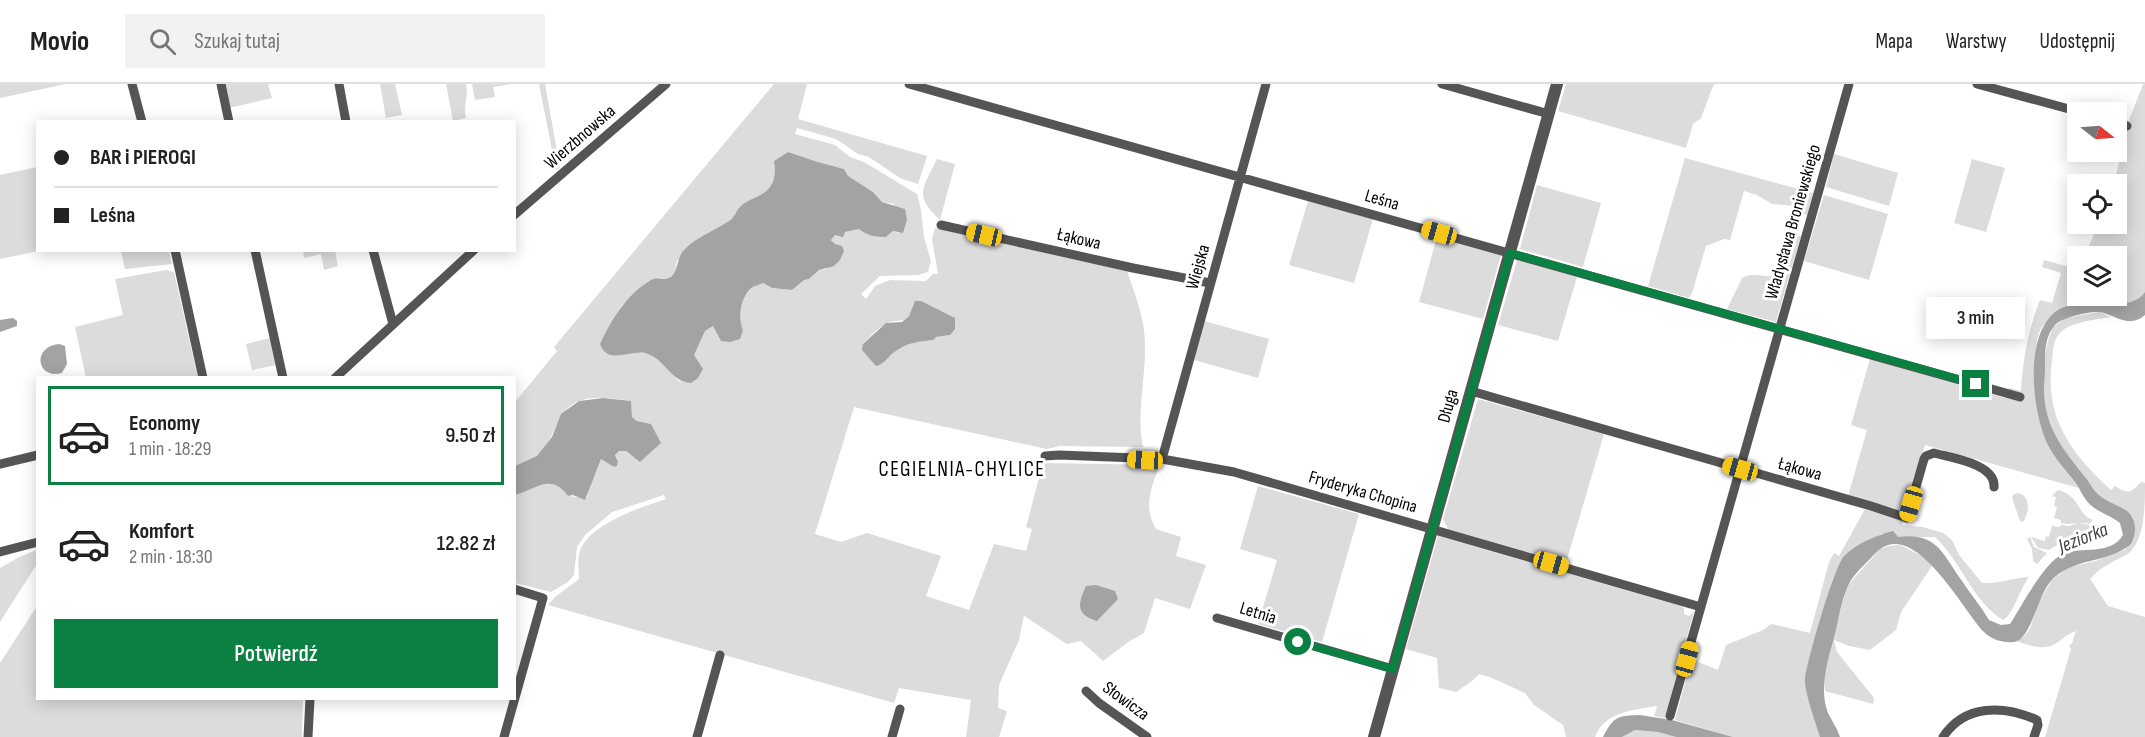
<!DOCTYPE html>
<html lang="pl">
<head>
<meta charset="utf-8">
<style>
  body { margin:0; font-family:"Sofia Sans Condensed",sans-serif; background:#f2f2f2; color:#222; height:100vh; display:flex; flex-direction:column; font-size:22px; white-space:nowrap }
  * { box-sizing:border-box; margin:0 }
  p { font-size:20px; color:#767676 }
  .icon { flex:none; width:33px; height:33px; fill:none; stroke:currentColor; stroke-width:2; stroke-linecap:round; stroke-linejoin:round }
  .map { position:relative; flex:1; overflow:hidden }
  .side { position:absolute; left:36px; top:292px; width:480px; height:324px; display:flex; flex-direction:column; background:#fff; border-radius:0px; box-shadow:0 3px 15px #0003 }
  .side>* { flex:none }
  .banner { position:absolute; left:36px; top:36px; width:480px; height:132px; border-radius:0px; box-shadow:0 3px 15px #0003; display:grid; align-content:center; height:132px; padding:0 18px; background:#fff }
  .needle { width:39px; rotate:107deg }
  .buttons { position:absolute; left:2067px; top:18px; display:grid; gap:12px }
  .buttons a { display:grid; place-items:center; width:60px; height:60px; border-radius:0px; background:#fff; box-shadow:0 3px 15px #0003; font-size:30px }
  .end { position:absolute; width:27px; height:27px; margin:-14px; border:8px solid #0b8043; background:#fff; box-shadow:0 0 0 3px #fff }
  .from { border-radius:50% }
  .bubble { position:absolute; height:42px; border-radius:0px; background:#fff; box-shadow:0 3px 15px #0003; font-size:20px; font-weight:600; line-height:42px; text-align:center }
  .car { position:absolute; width:18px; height:36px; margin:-18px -9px; border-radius:8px; box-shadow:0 0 4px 2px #0007; background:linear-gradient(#f5c518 24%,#345 0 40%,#f5c518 0 76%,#345 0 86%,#f5c518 0) }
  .banner b { display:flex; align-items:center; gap:21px; height:57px; font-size:22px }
  .banner b+b { border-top:2px solid #e0e0e0 }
  .banner i { width:15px; height:15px; background:#222 }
  ul { padding:10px 0 0; list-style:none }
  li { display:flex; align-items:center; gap:18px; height:99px; margin:0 12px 9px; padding:0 6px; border:3px solid transparent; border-radius:0px }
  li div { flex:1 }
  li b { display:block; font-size:22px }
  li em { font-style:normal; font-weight:600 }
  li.active { border-color:#0b8043 }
  li>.icon { width:54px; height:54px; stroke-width:1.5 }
  .button { display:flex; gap:12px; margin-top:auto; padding:12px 18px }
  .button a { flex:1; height:69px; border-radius:0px; background:#0b8043; color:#fff; font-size:24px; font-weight:600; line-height:69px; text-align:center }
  header { display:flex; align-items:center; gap:36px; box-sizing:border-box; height:84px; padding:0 30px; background:#fff; border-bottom:2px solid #e0e0e0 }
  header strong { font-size:28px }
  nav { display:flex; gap:33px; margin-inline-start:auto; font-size:21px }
  .search { width:420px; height:54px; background:#f2f2f2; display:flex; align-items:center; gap:15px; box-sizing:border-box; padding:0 21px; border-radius:0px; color:#767676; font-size:22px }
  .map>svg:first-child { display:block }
  .green { fill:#dcdcdc; fill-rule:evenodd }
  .water { fill:#a3a3a3 }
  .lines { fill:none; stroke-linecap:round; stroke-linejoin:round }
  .minor { stroke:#555; stroke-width:9 }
  .tertiary { stroke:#555; stroke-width:12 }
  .route { stroke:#0b8043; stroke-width:8 }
  .labels { text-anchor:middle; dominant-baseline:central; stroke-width:6; stroke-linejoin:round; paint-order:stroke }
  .street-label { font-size:18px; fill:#000; stroke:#fff }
  .water-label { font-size:20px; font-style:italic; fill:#444; stroke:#fff }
  .quarter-label { font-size:21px; letter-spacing:1.5px; fill:#000; stroke:#fff }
</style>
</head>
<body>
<header>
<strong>Movio</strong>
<div class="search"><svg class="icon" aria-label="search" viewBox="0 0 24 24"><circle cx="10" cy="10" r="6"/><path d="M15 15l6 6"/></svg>Szukaj tutaj</div>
<nav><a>Mapa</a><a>Warstwy</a><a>Udostępnij</a></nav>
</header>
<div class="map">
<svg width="2145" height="653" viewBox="0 0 2145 653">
  <rect width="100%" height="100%" fill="#fff"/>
  <!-- green -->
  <path class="green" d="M 0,0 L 66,0 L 0,14 Z
    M 224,0 L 268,0 L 272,14 L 229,24 Z
    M 380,0 L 395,0 L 402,31 L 386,34 Z
    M 446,0 L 466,0 C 469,12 463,22 466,34 L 453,37 Z
    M 472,0 L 511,0 L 493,3 L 495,13 L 475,16 Z
    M 539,0 L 545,0 L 560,84 L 556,86 Z
    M 774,0 L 807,0 L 798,35 L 927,72 L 918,100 L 900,94 L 869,73 L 858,70 L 836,55 L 797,44 L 795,50 L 835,61 L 850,73 L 864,78 L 917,110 L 921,126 L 924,153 L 931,177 L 928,188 L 918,191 L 880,192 L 861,210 L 866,215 L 875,202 L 890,196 L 926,197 L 933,190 L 938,190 L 932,155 L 935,144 L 1127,187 C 1135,210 1145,235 1145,260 C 1146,293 1136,330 1143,363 L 1060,362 L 1047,365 L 854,323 L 815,450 L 841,458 L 867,449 L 941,472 L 926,512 L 969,526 L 994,460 L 1026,467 L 1032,445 L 1026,443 L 1043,379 L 1160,381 C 1151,403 1143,423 1156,445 L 1181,453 L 1176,472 L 1206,481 L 1190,525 L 1155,514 L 1144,549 L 1128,558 L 1103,577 L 1081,557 L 1067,560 L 1024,532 L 1019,556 L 999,601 L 998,624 L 1007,627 L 999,653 L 966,653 L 971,616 L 899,604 L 894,619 L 548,521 L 555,513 L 579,495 C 579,486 577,475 580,467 C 589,440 642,423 666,415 L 664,411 L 612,428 L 585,451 L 577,463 L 574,491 L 568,498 L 551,508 L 515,499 L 515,411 C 536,406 550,388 568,412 L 587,414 L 588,406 L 601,375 L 614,383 L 617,382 L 618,378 L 615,370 L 619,367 L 625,367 L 640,377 L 660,359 L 651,340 L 637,337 L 632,333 L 631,317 C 615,315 594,311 579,317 C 554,327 556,358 536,373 C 531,377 521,379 515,382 L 515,318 L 557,267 L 554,263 ZM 788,68 L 818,78 L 844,85 L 847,92 L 873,108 L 882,118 L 894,120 L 899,149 L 893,147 L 886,153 C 875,153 868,152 860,144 L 835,151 L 831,155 L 835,161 L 826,185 L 819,186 L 809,195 L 804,196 L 792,206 L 772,204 L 763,199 C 760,201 753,202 750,205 C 740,216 738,234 743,246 L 717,246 L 713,242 L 705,247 L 680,298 L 656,274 L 649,270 L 600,260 L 612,237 L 623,220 L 659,194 L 669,194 L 675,188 L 677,177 L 734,133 C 744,113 768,115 774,97 C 776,92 774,83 774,77 ZM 913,222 L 950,251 L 936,253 L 932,256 L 914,257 L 894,268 L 863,260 C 869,254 877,244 886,240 C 900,232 906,244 913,222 Z
    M 1566,0 L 1715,0 L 1713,2 L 1701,34 L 1693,40 L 1686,64 L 1558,27 Z
    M 2143,0 L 2145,0 L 2145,208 C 2128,231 2098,211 2076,221 C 2067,225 2048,234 2042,243 C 2035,254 2036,270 2035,283 C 2033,339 2046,361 2079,404 L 1925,361 L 1905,430 L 1848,412 L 1867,346 L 1851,341 L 1870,275 L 2005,314 L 2009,304 L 2021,307 C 2023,273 2028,247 2040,216 L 2052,219 L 2061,189 L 2042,183 L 2044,176 L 2077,185 L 2078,212 L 2116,212 L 2116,172 L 2085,172 L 2098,140 L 2116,140 L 2116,100 L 2114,100 L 2128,39 Z
    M 1834,70 L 1898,89 L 1889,122 L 1826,103 Z
    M 1685,74 L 1813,109 L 1807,131 L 1800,129 L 1794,122 L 1772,120 L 1757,111 L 1744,107 L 1730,156 L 1724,155 L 1706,162 L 1692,209 L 1689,214 L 1648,202 Z
    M 937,75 L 955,80 L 940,136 C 913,111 923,104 937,75 Z
    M 1972,75 L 2005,84 L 1986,148 L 1954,139 Z
    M 37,83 L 38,166 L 39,167 L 0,175 L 0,91 Z
    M 1537,101 L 1601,119 L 1583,183 L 1520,165 Z
    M 1824,111 L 1888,130 L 1869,196 L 1804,177 Z
    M 1308,117 L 1373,135 L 1354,199 L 1289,181 Z
    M 1795,151 L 1801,152 L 1776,238 L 1727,225 L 1742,194 C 1754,187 1764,195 1777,191 L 1789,157 L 1792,152 Z
    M 1437,153 L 1501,171 L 1483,235 L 1419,218 Z
    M 121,167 L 169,167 L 172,180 L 125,185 Z
    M 303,167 L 335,167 L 338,182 L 324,186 L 321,170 L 304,174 Z
    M 1517,176 L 1577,193 L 1558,257 L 1498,241 Z
    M 166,186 L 174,188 L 198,294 L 86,294 L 75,243 L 123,231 L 115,195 Z
    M 2099,228 L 2111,233 C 2096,236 2070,237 2059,250 C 2053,257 2053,268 2052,277 C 2044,334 2071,369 2111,406 L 2115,402 C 2128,410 2130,410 2141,398 L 2145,399 C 2145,421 2145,455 2129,469 C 2114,478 2102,481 2090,495 L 2108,522 L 2145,533 L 2145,653 L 2045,653 L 2071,565 L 2069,562 L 2072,559 L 2076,547 C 2067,550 2063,555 2055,560 C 2042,567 2029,561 2016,557 L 2024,552 L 2030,545 L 2037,522 L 2051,497 L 2067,484 L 2095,477 L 2126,465 L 2127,427 C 2117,423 2107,419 2099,411 C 2086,399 2056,360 2050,343 C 2041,318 2041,267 2053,243 L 2066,234 Z
    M 1204,237 L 1269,255 L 1258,294 L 1194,276 Z
    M 270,254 L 276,281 L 252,286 L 246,260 Z
    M 1478,315 L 1604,350 L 1566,479 L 1448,445 L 1443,435 Z
    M 1258,402 L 1359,430 L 1322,558 L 1258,540 L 1277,476 L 1240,465 Z
    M 2058,406 C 2080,411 2077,431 2093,436 L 2089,440 C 2076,437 2072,442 2061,439 L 2061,436 L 2054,434 L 2057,423 L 2054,422 L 2056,413 L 2052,412 Z
    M 2018,409 L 2023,411 C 2031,418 2028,430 2023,438 L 2020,437 L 2012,414 L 2014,410 Z
    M 1865,425 L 1903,437 L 1902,441 L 1923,443 L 1943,449 L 1952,456 L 1959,471 L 1982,499 C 1998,500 2012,494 2029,493 C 2020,504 2014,530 2003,536 C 1972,517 1961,477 1935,453 L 1897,453 L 1881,450 L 1843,473 L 1832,498 L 1805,597 L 1820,653 L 1733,653 L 1675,636 L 1691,575 L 1718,586 L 1726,561 L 1763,546 L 1771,540 L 1810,549 L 1829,478 L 1834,469 L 1839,472 Z
    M 2079,439 L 2089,441 L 2091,447 L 2070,453 L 2049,466 L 2038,464 L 2031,453 L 2045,457 L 2046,452 L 2049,453 L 2052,442 L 2059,443 L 2061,441 L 2069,442 Z
    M 1438,452 L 1681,522 L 1684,524 L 1684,530 L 1689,532 L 1694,527 L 1665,634 L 1654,632 L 1657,622 C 1633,626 1604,628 1595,653 L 1566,653 L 1563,641 L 1534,621 L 1525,609 L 1492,594 L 1479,590 L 1472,597 L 1456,608 L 1439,604 L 1437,574 L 1406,565 Z
    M 2030,453 L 2034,463 L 2047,469 L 2037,480 L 2033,477 L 2032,465 L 2027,455 Z
    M 1900,461 L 1924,473 L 1932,482 L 1901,528 L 1896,546 L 1870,566 L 1849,562 L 1834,556 L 1837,568 L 1874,614 L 1873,620 L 1825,607 L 1824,595 L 1827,576 L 1847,502 L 1880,465 L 1889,462 Z
    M 37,466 L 37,480 L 0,538 L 0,484 L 21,472 Z
    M 37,522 L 38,615 L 303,615 L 302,653 L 0,653 L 0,579 Z
    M 1635,646 L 1658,648 L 1676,653 L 1622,653 Z"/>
  <!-- water -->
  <path class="water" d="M 788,68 L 818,78 L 844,85 L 848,92 L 873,108 L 882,118 L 905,125 L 907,136 L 903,149 L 893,147 L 886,153 C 875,153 868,152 859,145 L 845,148 L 843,153 L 835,151 L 831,156 L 835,160 L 842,162 L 844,167 L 840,176 L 834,182 L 819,186 L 809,195 L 804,196 L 792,206 L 772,204 L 763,199 C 760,201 753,202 750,205 C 740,216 738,234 743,246 L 740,255 L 730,258 L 721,257 L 713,242 L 705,247 L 694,271 L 703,285 L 698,294 L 691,299 C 669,297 665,274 645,269 C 629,266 607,281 600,260 C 612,235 626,211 651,196 C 657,193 663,196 669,194 C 678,190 677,174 683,167 C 696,153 714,147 729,137 C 735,133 736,127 740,123 C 749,114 763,113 770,103 C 776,95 775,86 774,77 Z
    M 2145,208 L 2145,231 C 2127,246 2114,229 2098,228 C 2088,227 2061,234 2055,241 C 2044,253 2045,271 2045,285 C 2045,291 2044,297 2044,304 C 2044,343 2062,364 2085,393 C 2090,399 2093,406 2099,411 C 2107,419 2125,423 2130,430 C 2137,440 2136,450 2131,460 C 2108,480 2071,473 2050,498 C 2037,514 2031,555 2014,558 C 2003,559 1992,556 1984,548 C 1964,528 1916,436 1879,466 C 1875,469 1872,473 1869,476 C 1861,484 1851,493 1847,504 C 1840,521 1838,540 1833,557 C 1827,579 1819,606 1828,629 C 1832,637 1837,644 1840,653 L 1820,653 C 1816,640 1804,607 1805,595 C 1807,577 1834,483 1844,472 C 1856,460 1877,451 1893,447 L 1898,453 C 1938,448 1943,471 1962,497 C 1971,511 1981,522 1989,536 L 2001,541 L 2010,540 C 2022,522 2044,478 2063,470 C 2081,462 2111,472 2123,451 L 2120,439 C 2109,430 2095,428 2086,416 C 2082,411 2080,405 2077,401 C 2067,387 2054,374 2047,359 C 2032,326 2023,249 2058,226 C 2084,210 2128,232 2145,208 Z
    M 915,217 L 921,217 L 955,234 L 955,245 L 950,251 L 936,253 L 933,256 C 916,258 910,258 896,267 C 887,272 887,279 876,282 L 862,266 L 863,260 L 886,239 L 902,238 L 909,232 Z
    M 13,234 L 17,237 L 17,242 L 0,248 L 0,236 Z
    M 59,260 L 65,262 L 67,280 L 62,289 C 37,296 31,263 59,260 Z
    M 603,314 L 631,317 L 632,333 L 637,337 L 651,340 L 661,359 L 640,378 L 626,367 L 619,367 L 615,371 L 618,378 L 617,382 L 614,383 L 601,375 L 585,416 L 573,411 L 568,412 C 550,388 536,406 515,411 L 515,382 L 537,372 L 552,353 L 561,330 L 579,317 Z
    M 1096,501 L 1115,507 L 1118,515 L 1097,537 C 1075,530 1078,520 1086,502 Z
    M 1640,631 L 1672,636 L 1733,653 L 1676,653 L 1658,648 L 1635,646 L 1622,653 L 1603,653 C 1614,632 1617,632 1640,631 Z"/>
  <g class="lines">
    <!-- minor -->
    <path class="minor" d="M 132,0 L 142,38
      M 221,0 L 229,38
      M 339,0 L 346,38
      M 909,0 L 2020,313
      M 1442,0 L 1549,30
      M 1977,0 L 2080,28
      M 2116,38 L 2127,42
      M 514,131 L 666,0
      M 941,141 L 1133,184 L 1210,199
      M 175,166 L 203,294
      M 255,166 L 283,294
      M 373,166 L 393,240
      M 335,294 L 474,166
      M 1471,307 L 1871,422 L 1907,434 L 1924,375 L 1926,372 L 1934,369 C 1952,374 1996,380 1994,403
      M 1045,372 L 1059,371 L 1162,375 L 1234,388 L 1701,523
      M 1162,375 L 1266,0
      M 0,380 L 38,371
      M 0,468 L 38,458
      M 1217,534 L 1393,585
      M 1086,607 L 1099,619 L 1147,653
      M 1670,632 L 1849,0
      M 308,653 L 310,615
      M 504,653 L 543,514 L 514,505
      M 697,653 L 720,571
      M 892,653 L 900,625
      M 1943,653 C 1965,620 2003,621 2037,636 L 2038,641 L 2034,653"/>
    <!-- tertiary -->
    <path class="tertiary" d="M 1374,653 L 1557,0"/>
  </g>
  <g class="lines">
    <!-- route -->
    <path class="route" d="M 1298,558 L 1393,585 L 1510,169 L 1976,300"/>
  </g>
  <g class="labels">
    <!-- street labels -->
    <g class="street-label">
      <text transform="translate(580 53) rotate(-41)">Wierzbnowska</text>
      <text transform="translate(1382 116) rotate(16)">Leśna</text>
      <text transform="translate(1793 138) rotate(-74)">Władysława Broniewskiego</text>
      <text transform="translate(1079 155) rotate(13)">Łąkowa</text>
      <text transform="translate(1198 183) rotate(-74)">Wiejska</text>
      <text transform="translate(1448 322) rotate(-74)">Długa</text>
      <text transform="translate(1800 385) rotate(16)">Łąkowa</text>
      <text transform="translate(1363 408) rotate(16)">Fryderyka Chopina</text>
      <text transform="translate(1258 529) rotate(17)">Letnia</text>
      <text transform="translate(1126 617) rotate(36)">Słowicza</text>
    </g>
    <!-- water labels -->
    <g class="water-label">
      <text transform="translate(2083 454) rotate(-21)">Jeziorka</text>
    </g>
    <!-- quarter labels -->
    <g class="quarter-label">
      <text x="962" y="385">CEGIELNIA-CHYLICE</text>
    </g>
  </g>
</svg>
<div class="buttons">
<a><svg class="needle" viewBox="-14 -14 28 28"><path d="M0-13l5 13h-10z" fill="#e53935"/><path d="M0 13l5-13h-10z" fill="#767676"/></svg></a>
<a><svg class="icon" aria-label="locate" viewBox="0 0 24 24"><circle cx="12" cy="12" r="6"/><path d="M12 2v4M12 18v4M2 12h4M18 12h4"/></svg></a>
<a><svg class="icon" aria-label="layers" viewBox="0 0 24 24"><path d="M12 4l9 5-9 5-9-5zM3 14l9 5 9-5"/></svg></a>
</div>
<i class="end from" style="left:1298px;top:558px"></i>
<i class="end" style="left:1976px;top:300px"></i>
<div class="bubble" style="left:1926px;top:213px;width:99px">3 min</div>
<i class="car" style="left:1439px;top:149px;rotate:286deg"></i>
<i class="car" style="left:984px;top:151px;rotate:283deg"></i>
<i class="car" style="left:1145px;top:376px;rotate:273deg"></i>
<i class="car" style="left:1740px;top:385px;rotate:286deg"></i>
<i class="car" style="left:1911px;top:420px;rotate:196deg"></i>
<i class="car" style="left:1551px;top:479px;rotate:106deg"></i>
<i class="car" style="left:1687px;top:575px;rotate:15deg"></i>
<div class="banner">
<b><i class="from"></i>BAR i PIEROGI</b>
<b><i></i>Leśna</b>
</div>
<section class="side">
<ul>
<li class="active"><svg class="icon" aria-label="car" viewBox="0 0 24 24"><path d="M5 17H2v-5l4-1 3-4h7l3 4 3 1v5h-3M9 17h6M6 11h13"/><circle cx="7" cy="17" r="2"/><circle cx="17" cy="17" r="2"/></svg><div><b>Economy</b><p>1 min · 18:29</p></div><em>9.50 zł</em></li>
<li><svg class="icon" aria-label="car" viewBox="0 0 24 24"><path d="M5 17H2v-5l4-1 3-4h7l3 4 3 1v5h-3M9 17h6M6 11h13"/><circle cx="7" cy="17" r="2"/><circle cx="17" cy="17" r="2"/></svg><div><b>Komfort</b><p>2 min · 18:30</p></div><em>12.82 zł</em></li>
</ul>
<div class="button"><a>Potwierdź</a></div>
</section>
</div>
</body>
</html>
